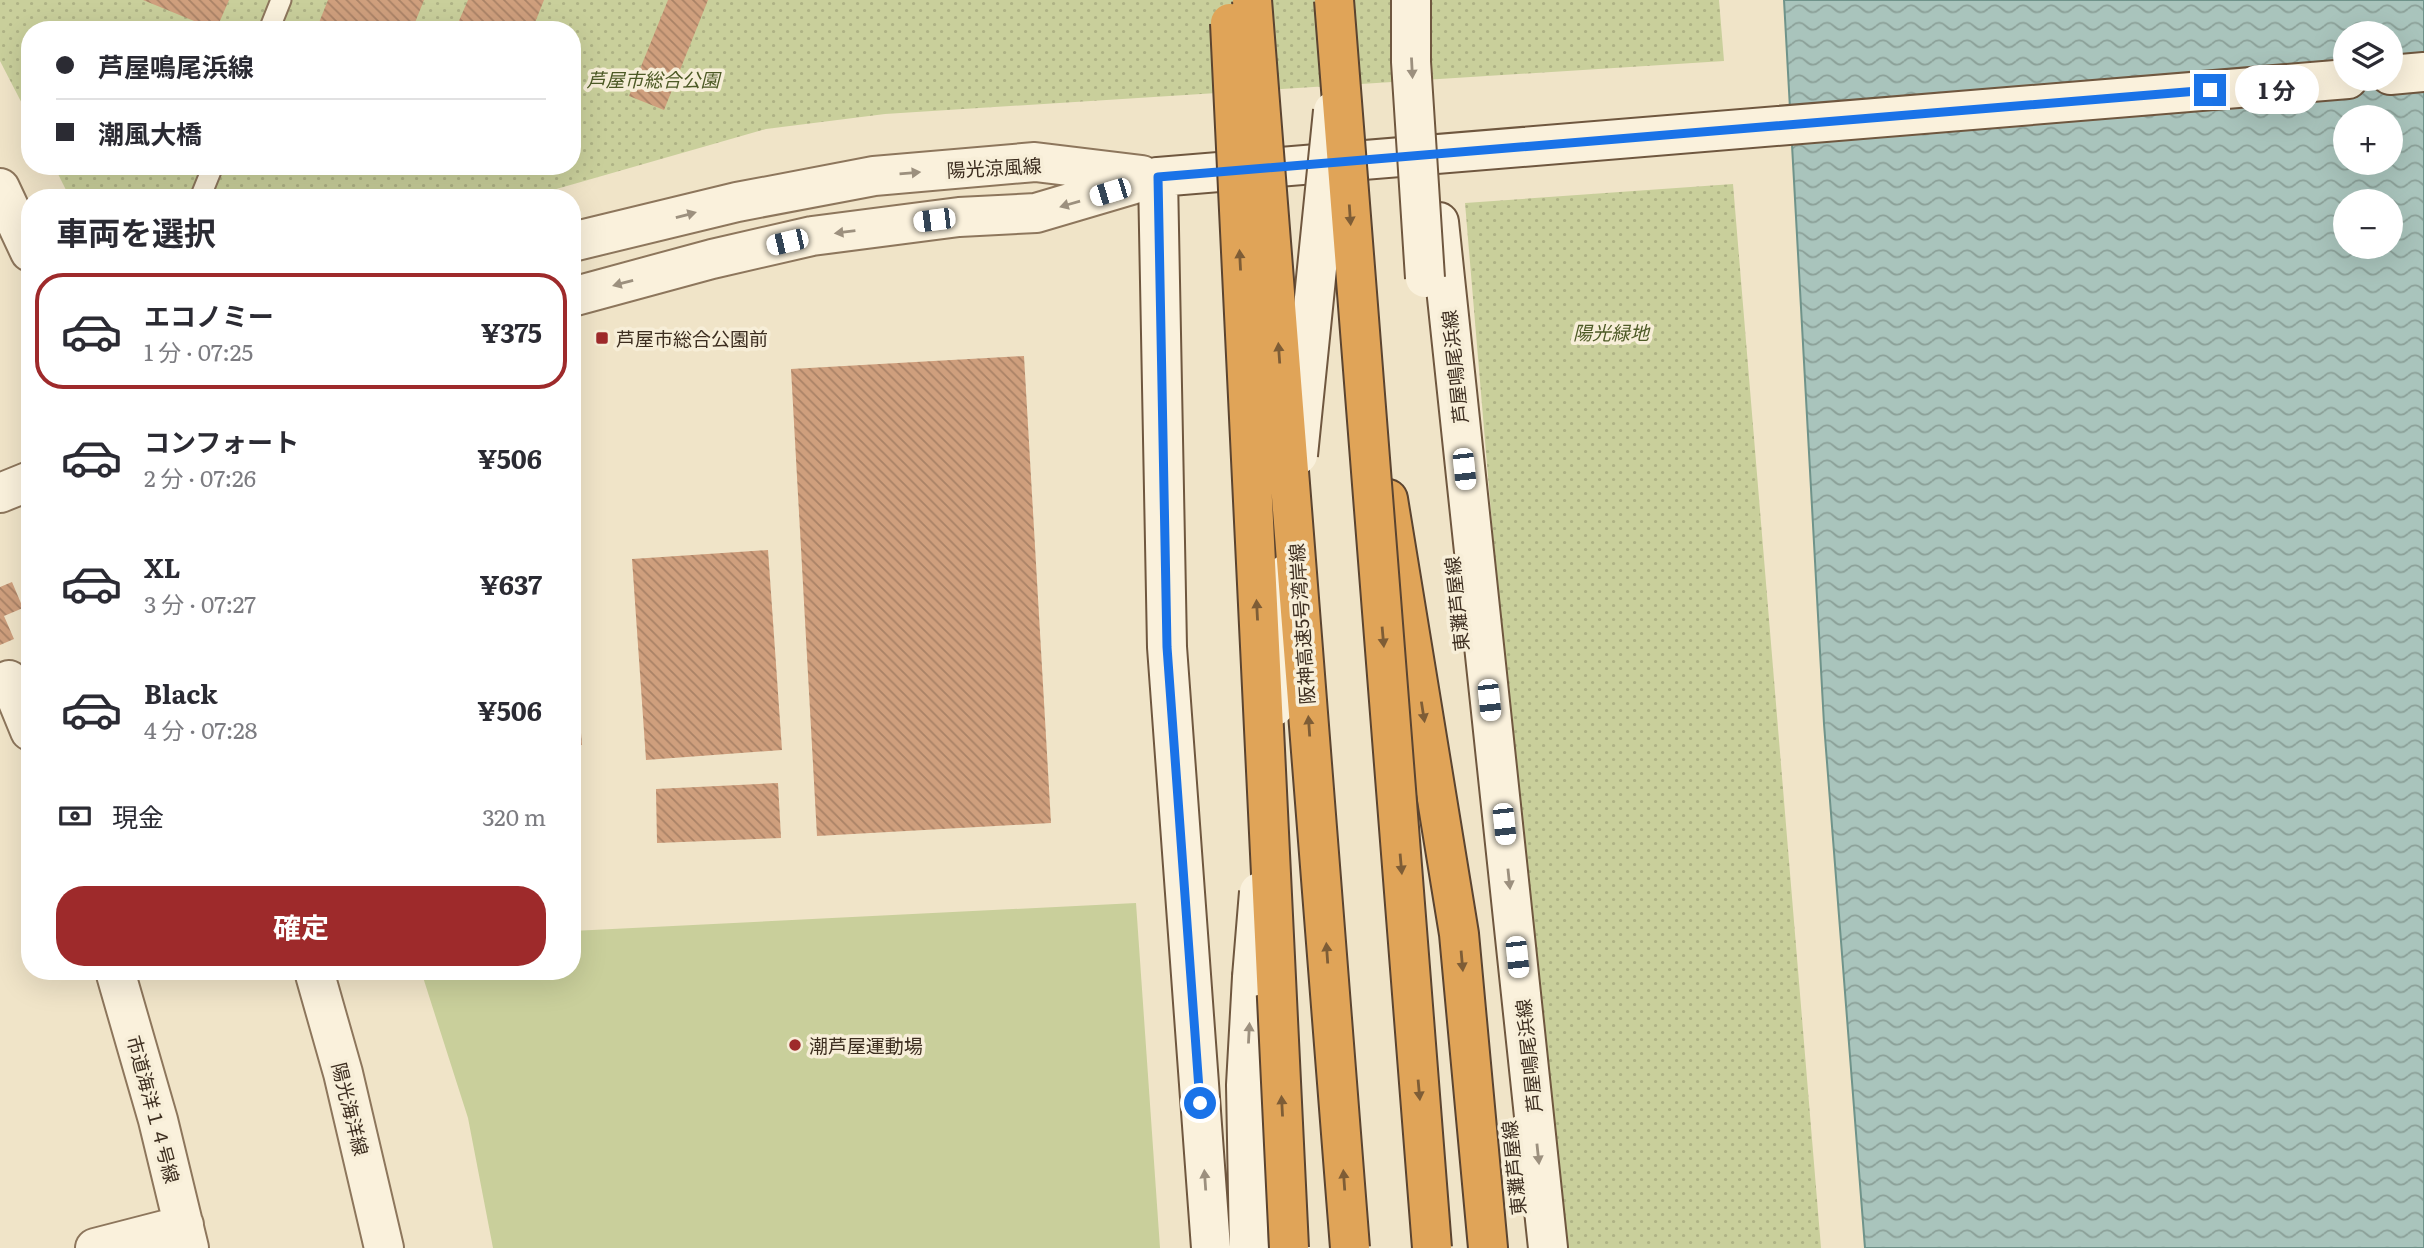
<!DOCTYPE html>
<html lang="ja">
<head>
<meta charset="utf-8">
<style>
  body { margin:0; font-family:Literata,"Noto Sans JP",serif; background:#f7f7f7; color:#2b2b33; height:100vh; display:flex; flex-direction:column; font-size:26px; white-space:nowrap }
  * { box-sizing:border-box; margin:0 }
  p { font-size:23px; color:#7c7c81 }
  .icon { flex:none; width:38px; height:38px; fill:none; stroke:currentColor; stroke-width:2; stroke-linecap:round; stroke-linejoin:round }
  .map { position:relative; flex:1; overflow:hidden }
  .side { position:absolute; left:21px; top:189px; width:560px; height:791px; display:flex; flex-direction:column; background:#fff; border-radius:28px; box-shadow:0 7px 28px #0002 }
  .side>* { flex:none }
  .hud { position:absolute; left:21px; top:21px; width:560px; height:154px; border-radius:28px; box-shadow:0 7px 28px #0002; display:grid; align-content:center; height:154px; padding:0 35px; background:#fff }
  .buttons { position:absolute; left:2333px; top:21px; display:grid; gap:14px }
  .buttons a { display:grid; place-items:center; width:70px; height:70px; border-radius:50%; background:#fff; box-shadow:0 7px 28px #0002; font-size:35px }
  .end { position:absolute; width:32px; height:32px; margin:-16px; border:9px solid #1a73e8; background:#fff; box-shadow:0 0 0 4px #fff }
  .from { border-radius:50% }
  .bubble { position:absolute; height:49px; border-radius:24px; background:#fff; box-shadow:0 7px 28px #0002; font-size:23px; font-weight:700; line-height:49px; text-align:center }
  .car { position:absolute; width:21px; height:42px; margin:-21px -10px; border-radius:9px; box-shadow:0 0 5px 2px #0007; background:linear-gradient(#fff 24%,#345 0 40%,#fff 0 76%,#345 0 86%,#fff 0) }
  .hud b { display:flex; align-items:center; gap:24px; height:66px; font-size:26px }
  .hud b+b { border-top:2px solid #e1e1e2 }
  .hud i { width:18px; height:18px; background:#2b2b33 }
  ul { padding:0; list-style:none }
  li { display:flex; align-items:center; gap:21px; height:116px; margin:0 14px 10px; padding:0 21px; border:4px solid transparent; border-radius:28px }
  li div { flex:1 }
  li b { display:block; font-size:26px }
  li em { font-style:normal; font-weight:700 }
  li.on { border-color:#9e2a2b }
  li>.icon { width:63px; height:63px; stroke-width:1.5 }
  h2 { padding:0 35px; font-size:32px; line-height:84px }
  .pay { display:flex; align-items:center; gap:18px; height:77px; padding:0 35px; font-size:26px }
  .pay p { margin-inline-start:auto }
  .button { display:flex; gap:14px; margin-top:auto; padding:14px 35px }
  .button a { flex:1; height:80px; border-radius:28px; background:#9e2a2b; color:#fff; font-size:28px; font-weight:700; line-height:80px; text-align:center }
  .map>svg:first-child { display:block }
  .grass { fill:#c9cf9b }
  .park { fill:url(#park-dots) }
  .water { fill:url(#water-waves); stroke:#6f938a; stroke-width:2; fill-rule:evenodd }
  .building { fill:url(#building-back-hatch) }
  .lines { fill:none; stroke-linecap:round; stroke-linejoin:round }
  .service-casing { stroke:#8d765c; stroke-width:23 }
  .minor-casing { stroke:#8d765c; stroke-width:42 }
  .tertiary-casing { stroke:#8d765c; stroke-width:42 }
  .secondary-casing { stroke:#6f573f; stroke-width:42 }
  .motorway-casing { stroke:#5b4430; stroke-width:42 }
  .service { stroke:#faf1dc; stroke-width:19 }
  .minor { stroke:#faf1dc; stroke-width:38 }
  .tertiary { stroke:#faf1dc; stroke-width:38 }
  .secondary { stroke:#faf1dc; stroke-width:38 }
  .motorway { stroke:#e0a458; stroke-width:38 }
  .secondary-bridge-casing { stroke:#6f573f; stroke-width:42; stroke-linecap:butt }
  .motorway-bridge-casing { stroke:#5b4430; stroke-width:42; stroke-linecap:butt }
  .secondary-bridge { stroke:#faf1dc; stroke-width:38 }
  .motorway-bridge { stroke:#e0a458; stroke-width:38 }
  .oneway { fill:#9c907e }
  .oneway2 { fill:#7e5d36 }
  .route { stroke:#1a73e8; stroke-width:9 }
  .poi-dot { fill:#9e2a2b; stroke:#f7eed8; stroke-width:2.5 }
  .labels { text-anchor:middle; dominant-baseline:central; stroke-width:7; stroke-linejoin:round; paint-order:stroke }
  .park-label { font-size:19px; font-style:italic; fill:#4d5a26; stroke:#f7eed8 }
  .street-label { font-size:19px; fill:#3d2e20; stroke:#f7eed8 }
  .poi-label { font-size:19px; fill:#3d2e20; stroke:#f7eed8; text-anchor:start }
</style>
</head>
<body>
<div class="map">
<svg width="2424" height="1248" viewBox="0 0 2424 1248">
  <defs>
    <pattern id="park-dots" width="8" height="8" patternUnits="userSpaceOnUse" patternTransform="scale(1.75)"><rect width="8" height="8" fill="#c9cf9b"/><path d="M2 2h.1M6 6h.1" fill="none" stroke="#aeb285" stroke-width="1.8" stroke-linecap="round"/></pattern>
    <pattern id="water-waves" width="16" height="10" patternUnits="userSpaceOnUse" patternTransform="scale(1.75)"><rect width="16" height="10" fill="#a9c4bc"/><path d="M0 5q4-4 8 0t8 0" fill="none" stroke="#8ba098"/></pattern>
    <pattern id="building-back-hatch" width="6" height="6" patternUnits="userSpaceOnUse" patternTransform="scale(1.75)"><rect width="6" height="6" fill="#cf9f7d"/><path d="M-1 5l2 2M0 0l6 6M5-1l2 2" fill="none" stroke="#a98266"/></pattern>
  </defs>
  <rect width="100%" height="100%" fill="#f0e4c8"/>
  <!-- grass -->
  <path class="grass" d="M 1136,903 L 1160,1248 L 493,1248 L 468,1118 L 421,971 L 572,971 L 572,931 Z"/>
  <!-- park -->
  <path class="park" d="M 0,0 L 1719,0 L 1724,61 L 885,114 L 766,129 L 525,198 L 70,198 L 54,166 L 572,166 L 572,30 L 30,30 L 30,119 L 0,61 Z
    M 1733,184 L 1821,1248 L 1553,1248 L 1465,203 Z"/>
  <!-- water -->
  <path class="water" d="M 1784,0 L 2424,0 L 2424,1248 L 1865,1248 L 1824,724 ZM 2345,33 L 2390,33 L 2390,79 L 2345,79 ZM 2345,117 L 2390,117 L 2390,163 L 2345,163 ZM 2345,201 L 2390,201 L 2390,247 L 2345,247 Z"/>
  <!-- building -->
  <path class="building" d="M 143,0 L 229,0 L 216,30 Z
    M 328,0 L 424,0 L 412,30 L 316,30 Z
    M 468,0 L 544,0 L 532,30 L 455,30 Z
    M 668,0 L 708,0 L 664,110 L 629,96 Z
    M 1024,356 L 1051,823 L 817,836 L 791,369 Z
    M 768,550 L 782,750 L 646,760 L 632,559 Z
    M 12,582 L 23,608 L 4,616 L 14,639 L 0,645 L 0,587 Z
    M 572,622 L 582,745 L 572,746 Z
    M 778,783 L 781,838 L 657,843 L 656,789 Z"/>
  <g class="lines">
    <defs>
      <path id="service" d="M 269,30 L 281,0
        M 200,198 L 213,166"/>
      <path id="minor" d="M 0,684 L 9,680 L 30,731
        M 115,971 L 158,1120 L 189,1248
        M 95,1248 L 184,1225"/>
      <path id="tertiary" d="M 0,188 L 30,252
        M 572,242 L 737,202 L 874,176 L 1035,162 L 1142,175
        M 572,297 L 712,259 L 812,236 L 959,217 L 1036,213 L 1158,177
        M 0,493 L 30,481
        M 314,971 L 343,1073 L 384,1248"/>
      <path id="secondary" d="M 2390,75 L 2424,72
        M 1439,222 L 1548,1248
        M 1211,1248 L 1167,647 L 1158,177 L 2348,79
        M 1249,1248 L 1246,1085 L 1252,977"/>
      <path id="motorway" d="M 1388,499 L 1459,934 L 1488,1248"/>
    </defs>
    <!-- service casing -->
    <use href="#service" class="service-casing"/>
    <!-- minor casing -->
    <use href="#minor" class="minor-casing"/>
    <!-- tertiary casing -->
    <use href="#tertiary" class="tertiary-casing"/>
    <!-- secondary casing -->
    <use href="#secondary" class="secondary-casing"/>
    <!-- motorway casing -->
    <use href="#motorway" class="motorway-casing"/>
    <!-- service -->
    <use href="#service" class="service"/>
    <!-- minor -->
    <use href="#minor" class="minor"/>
    <!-- tertiary -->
    <use href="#tertiary" class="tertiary"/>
    <!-- secondary -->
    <use href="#secondary" class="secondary"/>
    <!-- motorway -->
    <use href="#motorway" class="motorway"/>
    <defs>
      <path id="secondary-bridge" d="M 1411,0 L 1411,62 L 1425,278
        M 1298,455 L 1333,111
        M 1275,706 L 1286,574
        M 1252,977 L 1259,892"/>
      <path id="motorway-bridge" d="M 1252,0 L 1350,1248
        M 1334,0 L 1432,1248
        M 1230,23 L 1289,1248"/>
    </defs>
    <!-- secondary-bridge casing -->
    <use href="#secondary-bridge" class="secondary-bridge-casing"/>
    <!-- motorway-bridge casing -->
    <use href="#motorway-bridge" class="motorway-bridge-casing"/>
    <!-- secondary-bridge -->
    <use href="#secondary-bridge" class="secondary-bridge"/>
    <!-- motorway-bridge -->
    <use href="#motorway-bridge" class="motorway-bridge"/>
  </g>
  <!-- one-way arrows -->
  <defs><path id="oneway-solid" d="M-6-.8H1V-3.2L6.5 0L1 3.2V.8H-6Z" transform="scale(1.75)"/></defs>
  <g class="oneway">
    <use href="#oneway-solid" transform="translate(1412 68) rotate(87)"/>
    <use href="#oneway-solid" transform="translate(910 173) rotate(-5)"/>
    <use href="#oneway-solid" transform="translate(1070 204) rotate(164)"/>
    <use href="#oneway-solid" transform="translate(686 215) rotate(-15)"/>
    <use href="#oneway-solid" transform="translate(845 232) rotate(173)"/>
    <use href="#oneway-solid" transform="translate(623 283) rotate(165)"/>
    <use href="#oneway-solid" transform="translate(1509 879) rotate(84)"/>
    <use href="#oneway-solid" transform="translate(1249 1033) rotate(-87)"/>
    <use href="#oneway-solid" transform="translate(1538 1154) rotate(84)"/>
    <use href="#oneway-solid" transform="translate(1205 1180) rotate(-94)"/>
  </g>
  <g class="oneway2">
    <use href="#oneway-solid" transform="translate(1350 215) rotate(86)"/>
    <use href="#oneway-solid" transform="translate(1240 260) rotate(-93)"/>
    <use href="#oneway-solid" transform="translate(1279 353) rotate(-94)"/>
    <use href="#oneway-solid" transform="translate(1257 610) rotate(-93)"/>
    <use href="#oneway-solid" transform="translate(1383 637) rotate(85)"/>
    <use href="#oneway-solid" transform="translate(1423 712) rotate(81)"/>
    <use href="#oneway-solid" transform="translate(1309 726) rotate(-94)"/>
    <use href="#oneway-solid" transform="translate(1401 864) rotate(85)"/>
    <use href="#oneway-solid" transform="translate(1327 953) rotate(-94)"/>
    <use href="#oneway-solid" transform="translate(1462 961) rotate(85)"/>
    <use href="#oneway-solid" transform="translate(1419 1090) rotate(85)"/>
    <use href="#oneway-solid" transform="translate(1282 1106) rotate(-93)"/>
    <use href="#oneway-solid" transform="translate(1344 1180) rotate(-94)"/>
  </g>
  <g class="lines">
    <!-- route -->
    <path class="route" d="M 1200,1103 L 1167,647 L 1158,177 L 2210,90"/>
  </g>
  <!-- markers -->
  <g class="poi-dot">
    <rect x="595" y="331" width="14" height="14" rx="3.5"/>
    <circle cx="795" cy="1045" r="7"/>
  </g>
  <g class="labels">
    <!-- park labels -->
    <g class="park-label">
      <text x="653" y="79">芦屋市総合公園</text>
      <text x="1611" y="332">陽光緑地</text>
    </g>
    <!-- street labels -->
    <g class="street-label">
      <text transform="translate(994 167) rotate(-3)">陽光涼風線</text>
      <text transform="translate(1454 367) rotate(-96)">芦屋鳴尾浜線</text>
      <text transform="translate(1456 604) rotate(-96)">東灘芦屋線</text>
      <text transform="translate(1301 624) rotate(-94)">阪神高速5号湾岸線</text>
      <text transform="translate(1528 1056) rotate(-96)">芦屋鳴尾浜線</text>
      <text transform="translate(154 1109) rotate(75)">市道海洋１４号線</text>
      <text transform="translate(351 1109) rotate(76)">陽光海洋線</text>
      <text transform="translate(1513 1168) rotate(-96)">東灘芦屋線</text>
    </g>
    <!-- poi labels -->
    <g class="poi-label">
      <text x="616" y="338">芦屋市総合公園前</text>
      <text x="809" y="1045">潮芦屋運動場</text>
    </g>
  </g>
</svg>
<div class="buttons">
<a><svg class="icon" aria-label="layers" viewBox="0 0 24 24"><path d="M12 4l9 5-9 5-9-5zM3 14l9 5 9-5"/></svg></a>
<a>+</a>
<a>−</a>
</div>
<i class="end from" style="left:1200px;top:1103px"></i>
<i class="end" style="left:2210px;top:90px"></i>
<div class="bubble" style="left:2235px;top:65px;width:84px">1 分</div>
<i class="car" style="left:1110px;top:192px;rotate:253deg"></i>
<i class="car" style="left:934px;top:220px;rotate:263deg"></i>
<i class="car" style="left:787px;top:242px;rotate:257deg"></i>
<i class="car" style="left:1464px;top:469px;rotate:174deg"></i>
<i class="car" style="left:1489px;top:700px;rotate:174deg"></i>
<i class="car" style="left:1504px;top:824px;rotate:174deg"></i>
<i class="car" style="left:1517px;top:957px;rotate:174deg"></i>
<div class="hud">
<b><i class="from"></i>芦屋鳴尾浜線</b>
<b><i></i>潮風大橋</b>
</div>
<section class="side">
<h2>車両を選択</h2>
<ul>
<li class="on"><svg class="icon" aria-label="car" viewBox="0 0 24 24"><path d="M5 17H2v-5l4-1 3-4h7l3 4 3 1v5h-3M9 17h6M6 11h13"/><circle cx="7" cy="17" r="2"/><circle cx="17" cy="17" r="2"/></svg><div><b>エコノミー</b><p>1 分 · 07:25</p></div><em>¥375</em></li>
<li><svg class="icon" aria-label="car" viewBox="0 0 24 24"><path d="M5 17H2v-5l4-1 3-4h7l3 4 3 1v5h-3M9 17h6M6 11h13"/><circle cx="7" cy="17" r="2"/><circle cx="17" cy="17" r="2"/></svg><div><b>コンフォート</b><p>2 分 · 07:26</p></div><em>¥506</em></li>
<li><svg class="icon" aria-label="car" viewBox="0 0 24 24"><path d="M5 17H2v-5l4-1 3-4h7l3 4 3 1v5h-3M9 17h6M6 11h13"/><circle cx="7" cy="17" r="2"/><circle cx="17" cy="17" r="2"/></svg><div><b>XL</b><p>3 分 · 07:27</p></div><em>¥637</em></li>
<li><svg class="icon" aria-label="car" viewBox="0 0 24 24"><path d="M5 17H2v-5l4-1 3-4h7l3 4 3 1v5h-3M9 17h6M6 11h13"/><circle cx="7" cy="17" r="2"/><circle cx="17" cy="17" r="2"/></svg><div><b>Black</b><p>4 分 · 07:28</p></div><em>¥506</em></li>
</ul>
<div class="pay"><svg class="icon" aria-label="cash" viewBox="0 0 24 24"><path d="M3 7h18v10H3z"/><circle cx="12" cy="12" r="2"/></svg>現金<p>320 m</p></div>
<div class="button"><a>確定</a></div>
</section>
</div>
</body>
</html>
